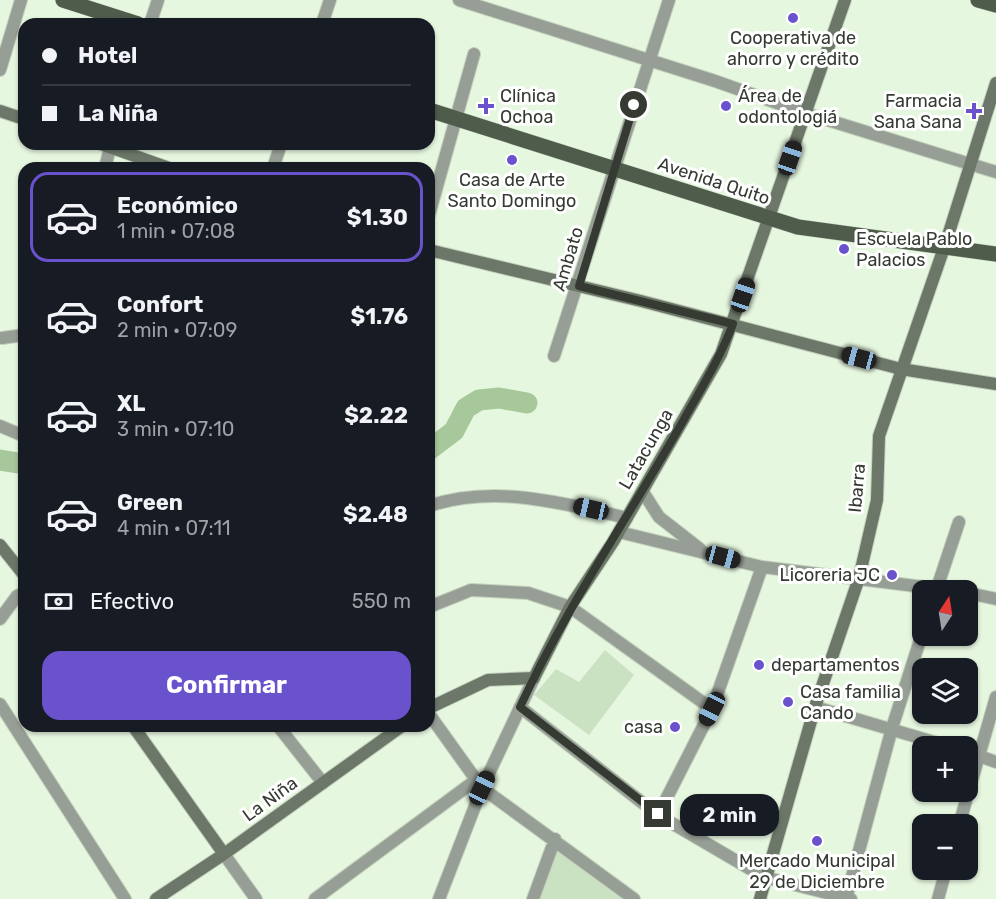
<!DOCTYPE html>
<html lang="es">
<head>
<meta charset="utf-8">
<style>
  body { margin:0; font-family:Rubik,sans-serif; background:#242831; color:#f1f3f6; height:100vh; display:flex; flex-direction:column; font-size:22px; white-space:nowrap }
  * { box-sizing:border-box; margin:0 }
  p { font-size:20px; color:#9ea1a6 }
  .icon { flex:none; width:33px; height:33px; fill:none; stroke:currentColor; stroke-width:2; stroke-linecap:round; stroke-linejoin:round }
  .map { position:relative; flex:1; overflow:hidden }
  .side { position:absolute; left:18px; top:162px; width:417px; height:570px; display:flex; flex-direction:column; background:#171b24; border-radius:18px; box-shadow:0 2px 4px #0004 }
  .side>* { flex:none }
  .top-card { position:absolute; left:18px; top:18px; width:417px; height:132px; border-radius:18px; box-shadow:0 2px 4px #0004; display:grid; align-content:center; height:132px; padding:0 24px; background:#171b24 }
  .needle { width:39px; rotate:12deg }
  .buttons { position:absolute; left:912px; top:580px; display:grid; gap:12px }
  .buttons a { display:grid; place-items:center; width:66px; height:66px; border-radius:12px; background:#171b24; box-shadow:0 2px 4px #0004; font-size:30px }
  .end { position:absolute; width:27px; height:27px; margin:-14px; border:8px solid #353b32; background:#fff; box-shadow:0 0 0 3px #fff }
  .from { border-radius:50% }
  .bubble { position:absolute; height:42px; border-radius:18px; background:#171b24; box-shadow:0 2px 4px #0004; font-size:20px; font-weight:700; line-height:42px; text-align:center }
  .car { position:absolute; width:18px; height:36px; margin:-18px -9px; border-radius:8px; box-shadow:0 0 4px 2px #0007; background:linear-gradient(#222 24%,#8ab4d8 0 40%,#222 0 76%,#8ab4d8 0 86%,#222 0) }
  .top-card b { display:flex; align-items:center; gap:21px; height:57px; font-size:22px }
  .top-card b+b { border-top:2px solid #363941 }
  .top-card i { width:15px; height:15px; background:#f1f3f6 }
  ul { padding:10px 0 0; list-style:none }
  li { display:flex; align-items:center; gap:18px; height:90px; margin:0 12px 9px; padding:0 12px; border:3px solid transparent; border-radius:18px }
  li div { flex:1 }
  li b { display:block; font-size:22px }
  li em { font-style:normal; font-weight:700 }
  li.current { border-color:#6a52cc }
  li>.icon { width:54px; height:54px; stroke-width:1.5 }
  .pay { display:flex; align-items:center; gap:15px; height:66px; padding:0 24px; font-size:22px }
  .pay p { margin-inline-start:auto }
  .action { display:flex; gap:12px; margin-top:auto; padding:12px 24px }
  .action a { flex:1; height:69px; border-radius:18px; background:#6a52cc; color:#fff; font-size:24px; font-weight:700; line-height:69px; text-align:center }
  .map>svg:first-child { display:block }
  .green { fill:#cae2c1 }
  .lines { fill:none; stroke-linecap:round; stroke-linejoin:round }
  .river { stroke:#a7c89a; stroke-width:21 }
  .street-casing { stroke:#c3d1bd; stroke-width:14 }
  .secondary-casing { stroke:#c3d1bd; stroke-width:14 }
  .primary-casing { stroke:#c3d1bd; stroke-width:16 }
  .street { stroke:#979e95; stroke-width:12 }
  .secondary { stroke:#6d7769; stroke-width:12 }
  .primary { stroke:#4f5b4b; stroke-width:15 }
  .route { stroke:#353b32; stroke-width:8 }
  .poi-dot { fill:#6a52cc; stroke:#fff; stroke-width:2 }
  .labels { text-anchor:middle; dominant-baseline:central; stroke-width:6; stroke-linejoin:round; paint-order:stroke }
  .poi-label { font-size:18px; fill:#353b32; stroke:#fff; text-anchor:start }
  .street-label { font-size:18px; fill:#353b32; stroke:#fff }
</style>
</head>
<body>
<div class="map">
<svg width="996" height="899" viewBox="0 0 996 899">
  <rect width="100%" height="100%" fill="#e6f7e0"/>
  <!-- green -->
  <path class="green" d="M 605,650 L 634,675 L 589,735 L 534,695 L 556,669 L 579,682 Z
    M 560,843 L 634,899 L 538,899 Z"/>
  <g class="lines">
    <!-- river -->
    <path class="river" d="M 429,450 L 454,431 L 466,408 L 479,400 L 499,398 L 527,403
      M 0,460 L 24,464"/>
    <defs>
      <path id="street" d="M 459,0 L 715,81 L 805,113 L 996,172
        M 150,24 L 158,0
        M 322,24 L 330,0
        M 0,70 L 21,0
        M 105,168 L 111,144
        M 273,168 L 281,144
        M 429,215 L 474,54
        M 2,338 L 24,335
        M 554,356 L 669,0
        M 0,426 L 24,436
        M 643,492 L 659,517 L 700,549
        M 429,506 C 495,484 561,503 627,518
        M 619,532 L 762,567 L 956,591
        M 936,591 L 959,522
        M 968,593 L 996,599
        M 429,607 L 471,590 L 528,593 L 570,607 L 712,709
        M 0,619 L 17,596 L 24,593
        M 0,704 L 125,899
        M 520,707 L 658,815 L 764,877 L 851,899
        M 815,707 L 951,747
        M 429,714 L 482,788 L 634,899
        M 278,726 L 323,783
        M 968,752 L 996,762
        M 658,815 L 712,709 L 762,567
        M 959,825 L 996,697
        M 224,854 L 256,899
        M 315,899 L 476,780
        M 439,899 L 482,788 L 534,678
        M 533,899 L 555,839
        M 846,899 L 892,728 L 922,634
        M 938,899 L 946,870"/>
      <path id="secondary" d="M 0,111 L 24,119
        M 101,144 L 169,168
        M 429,250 L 641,301 L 901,369 L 996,384
        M 0,545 L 24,575
        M 429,708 L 488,680 L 534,678 L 570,607 L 613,542 L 721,354 L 845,0
        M 133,726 L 224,854
        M 156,899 L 224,854 L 402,726
        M 760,899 L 815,707 L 859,578 L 877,500 L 879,436 L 946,242 L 996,83"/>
      <path id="primary" d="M 63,0 L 138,24
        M 978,0 L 996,5
        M 429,110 L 798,227 L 996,254"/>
    </defs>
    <!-- street casing -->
    <use href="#street" class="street-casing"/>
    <!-- secondary casing -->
    <use href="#secondary" class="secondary-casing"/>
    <!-- primary casing -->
    <use href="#primary" class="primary-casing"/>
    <!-- street -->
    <use href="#street" class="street"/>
    <!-- secondary -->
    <use href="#secondary" class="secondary"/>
    <!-- primary -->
    <use href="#primary" class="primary"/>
  </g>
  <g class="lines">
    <!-- route -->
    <path class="route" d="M 634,105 L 579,286 L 733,324 C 720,358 701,389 683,421 C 629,517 566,607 520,707 L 658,814"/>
  </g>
  <!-- markers -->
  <g class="poi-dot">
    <circle cx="793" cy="18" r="6"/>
    <path d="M483 97h6v6h6v6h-6v6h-6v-6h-6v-6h6z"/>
    <circle cx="726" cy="106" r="6"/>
    <path d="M971 102h6v6h6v6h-6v6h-6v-6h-6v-6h6z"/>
    <circle cx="512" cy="160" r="6"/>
    <circle cx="844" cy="249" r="6"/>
    <circle cx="892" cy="575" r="6"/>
    <circle cx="759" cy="665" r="6"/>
    <circle cx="788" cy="702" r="6"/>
    <circle cx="675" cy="727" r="6"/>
    <circle cx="817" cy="841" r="6"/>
  </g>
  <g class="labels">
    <!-- poi labels -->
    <g class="poi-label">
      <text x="793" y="38" text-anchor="middle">Cooperativa de<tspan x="793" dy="21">ahorro y crédito</tspan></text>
      <text x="500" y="96">Clínica<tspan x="500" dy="21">Ochoa</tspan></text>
      <text x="738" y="96">Área de<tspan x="738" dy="21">odontologiá</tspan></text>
      <text x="962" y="101" text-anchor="end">Farmacia<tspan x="962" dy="21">Sana Sana</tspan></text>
      <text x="512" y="180" text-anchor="middle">Casa de Arte<tspan x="512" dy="21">Santo Domingo</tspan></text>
      <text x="856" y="239">Escuela Pablo<tspan x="856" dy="21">Palacios</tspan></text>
      <text x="880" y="575" text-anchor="end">Licoreria JC</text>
      <text x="771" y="665">departamentos</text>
      <text x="800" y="692">Casa familia<tspan x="800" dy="21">Cando</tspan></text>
      <text x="663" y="727" text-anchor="end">casa</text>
      <text x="817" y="861" text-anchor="middle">Mercado Municipal<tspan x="817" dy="21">29 de Diciembre</tspan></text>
    </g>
    <!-- street labels -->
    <g class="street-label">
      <text transform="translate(714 181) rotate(18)">Avenida Quito</text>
      <text transform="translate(568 259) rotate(-73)">Ambato</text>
      <text transform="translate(646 449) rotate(-60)">Latacunga</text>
      <text transform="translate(857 488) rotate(-85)">Ibarra</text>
      <text transform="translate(270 799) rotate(-36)">La Niña</text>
    </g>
  </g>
</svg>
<div class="buttons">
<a><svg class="needle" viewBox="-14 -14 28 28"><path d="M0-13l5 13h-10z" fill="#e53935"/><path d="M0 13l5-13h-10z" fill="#9ea1a6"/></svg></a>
<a><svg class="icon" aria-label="layers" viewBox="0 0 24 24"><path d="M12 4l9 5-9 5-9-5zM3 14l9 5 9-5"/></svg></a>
<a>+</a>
<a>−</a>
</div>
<i class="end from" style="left:634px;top:105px"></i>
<i class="end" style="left:658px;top:814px"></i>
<div class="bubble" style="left:680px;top:794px;width:99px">2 min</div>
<i class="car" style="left:790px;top:158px;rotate:19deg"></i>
<i class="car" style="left:743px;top:295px;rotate:19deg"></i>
<i class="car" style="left:859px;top:358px;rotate:285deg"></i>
<i class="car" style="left:591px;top:509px;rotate:283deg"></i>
<i class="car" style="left:723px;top:557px;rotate:105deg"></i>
<i class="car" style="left:712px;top:709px;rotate:207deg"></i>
<i class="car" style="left:482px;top:788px;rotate:25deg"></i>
<div class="top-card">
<b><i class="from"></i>Hotel</b>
<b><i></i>La Niña</b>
</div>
<section class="side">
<ul>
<li class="current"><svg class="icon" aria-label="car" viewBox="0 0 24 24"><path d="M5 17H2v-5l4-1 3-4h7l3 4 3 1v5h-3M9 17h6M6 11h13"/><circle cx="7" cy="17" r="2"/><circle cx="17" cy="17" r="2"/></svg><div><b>Económico</b><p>1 min · 07:08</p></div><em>$1.30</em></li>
<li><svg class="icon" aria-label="car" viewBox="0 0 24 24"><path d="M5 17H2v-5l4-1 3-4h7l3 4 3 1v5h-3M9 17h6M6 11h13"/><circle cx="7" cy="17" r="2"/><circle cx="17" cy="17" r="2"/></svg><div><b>Confort</b><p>2 min · 07:09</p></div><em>$1.76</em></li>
<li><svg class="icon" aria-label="car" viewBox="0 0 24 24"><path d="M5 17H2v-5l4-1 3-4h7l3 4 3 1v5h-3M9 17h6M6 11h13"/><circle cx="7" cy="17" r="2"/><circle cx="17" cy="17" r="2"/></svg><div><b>XL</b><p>3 min · 07:10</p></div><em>$2.22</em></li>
<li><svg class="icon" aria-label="car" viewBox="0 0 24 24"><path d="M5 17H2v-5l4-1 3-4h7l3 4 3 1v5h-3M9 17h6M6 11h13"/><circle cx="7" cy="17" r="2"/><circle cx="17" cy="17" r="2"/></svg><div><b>Green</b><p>4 min · 07:11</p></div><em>$2.48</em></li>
</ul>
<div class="pay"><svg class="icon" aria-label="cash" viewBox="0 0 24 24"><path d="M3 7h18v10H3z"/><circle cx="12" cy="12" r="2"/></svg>Efectivo<p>550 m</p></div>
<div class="action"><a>Confirmar</a></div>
</section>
</div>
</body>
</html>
